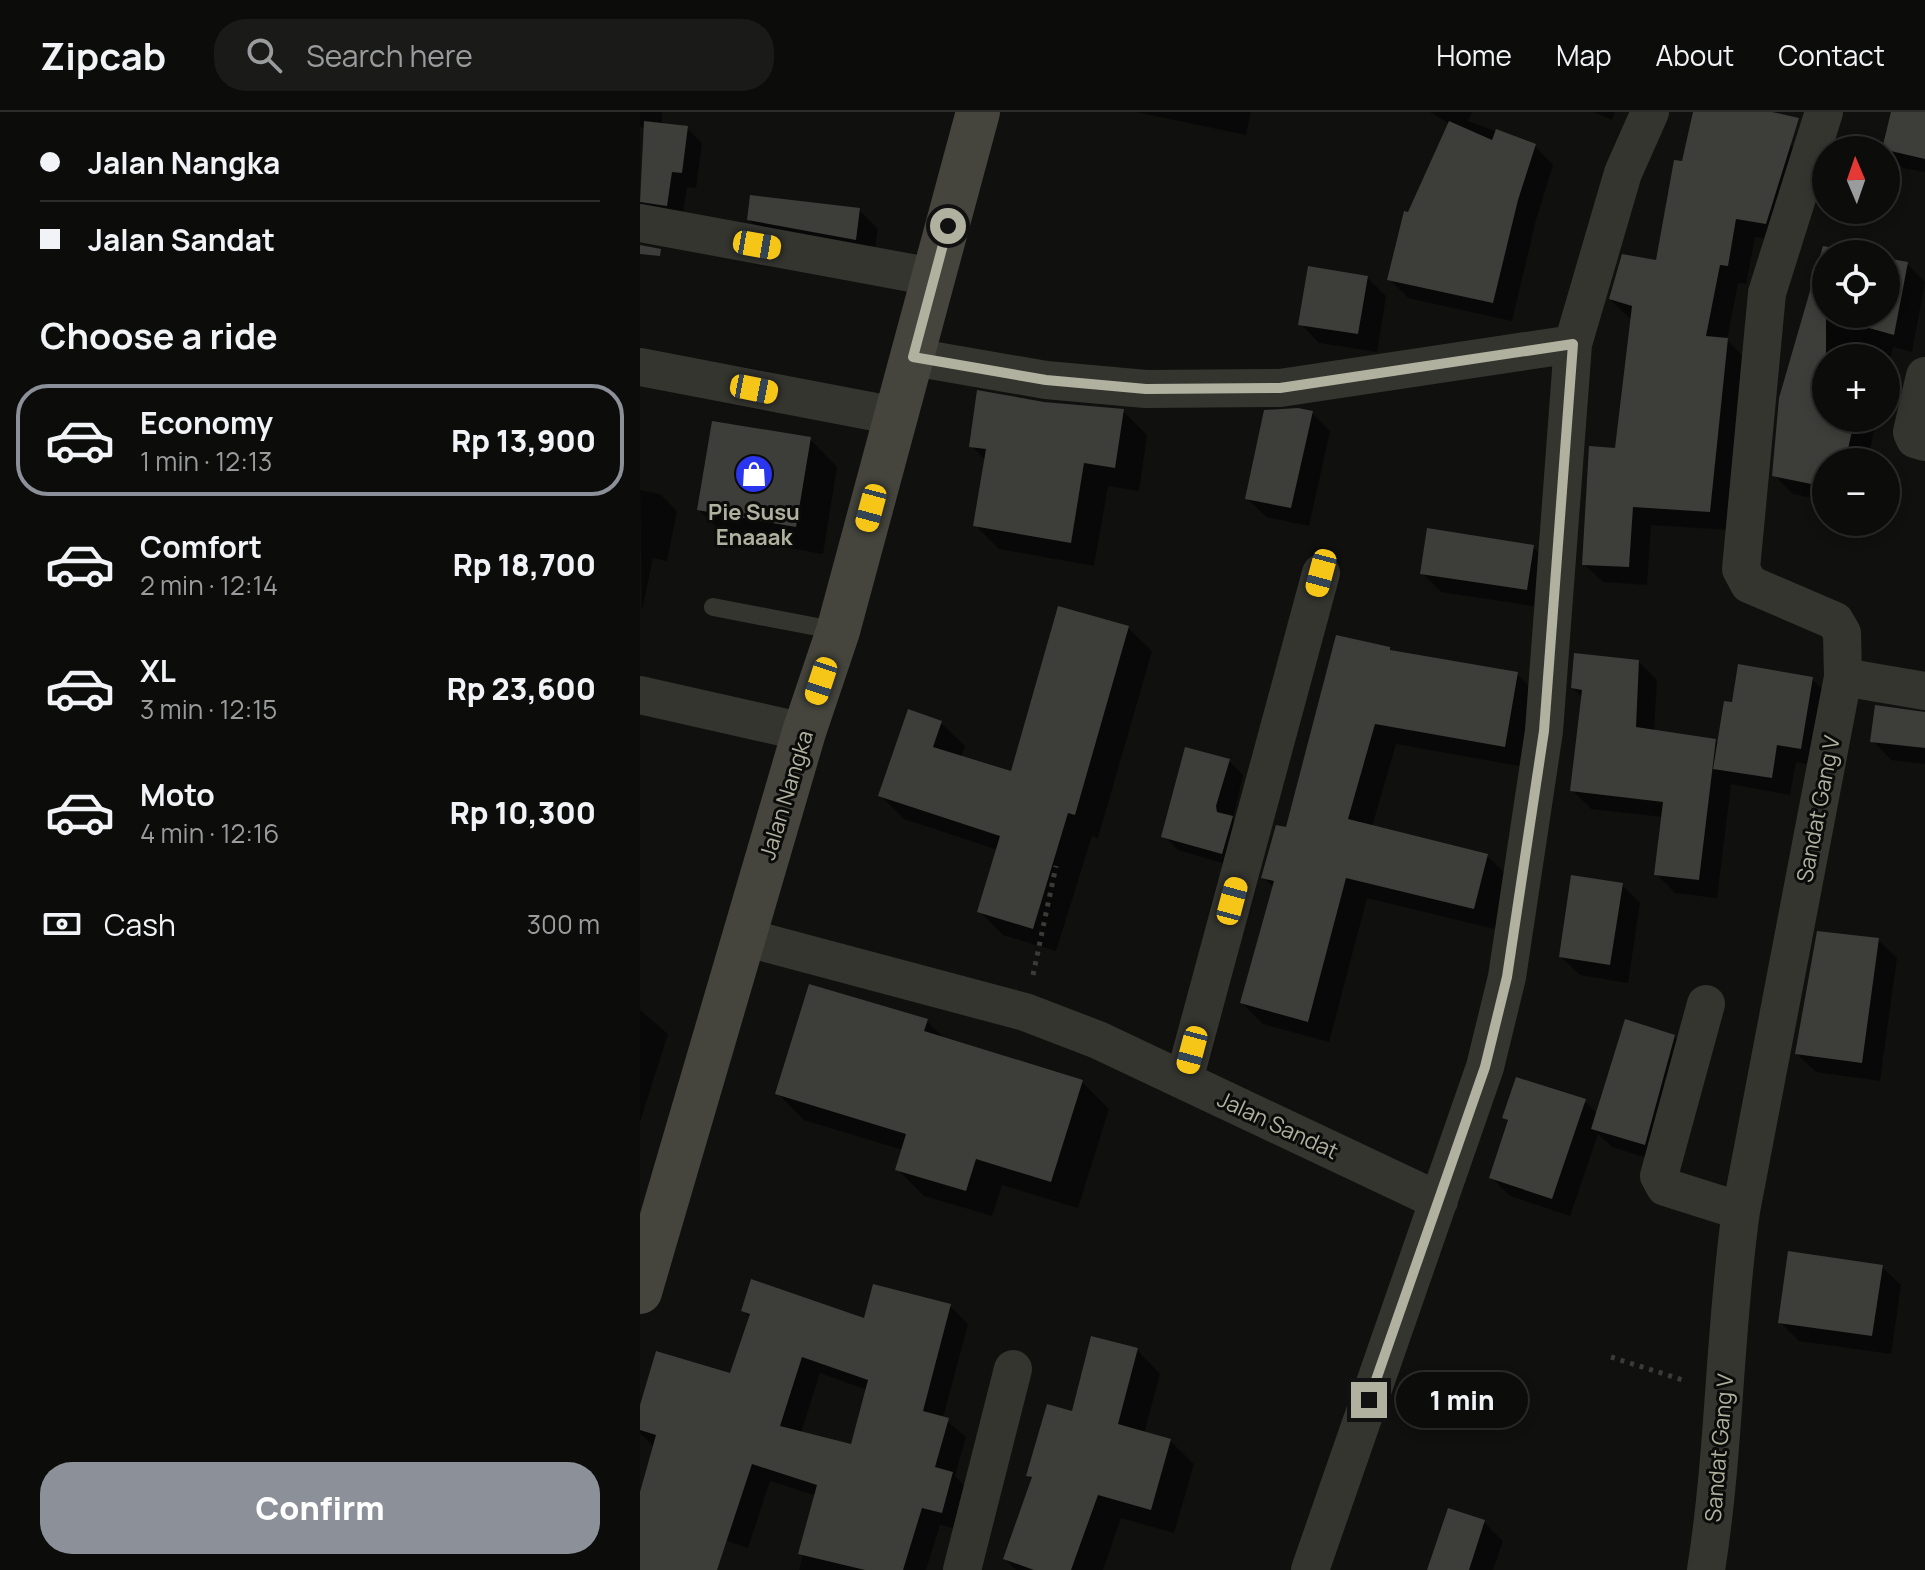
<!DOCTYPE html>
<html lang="en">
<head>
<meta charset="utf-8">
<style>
  body { margin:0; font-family:Manrope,sans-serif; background:#1a1a19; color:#f1f3f6; height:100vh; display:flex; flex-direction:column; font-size:30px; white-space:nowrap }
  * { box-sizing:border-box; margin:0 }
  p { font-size:26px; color:#9a9b9d }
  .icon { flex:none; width:44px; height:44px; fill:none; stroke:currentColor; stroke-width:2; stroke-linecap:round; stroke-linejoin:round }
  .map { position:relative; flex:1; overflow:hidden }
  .drawer { display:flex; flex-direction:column; background:#0c0c0b; width:640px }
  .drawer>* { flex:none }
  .top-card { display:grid; align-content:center; height:176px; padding:0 40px; background:#0c0c0b }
  .needle { width:52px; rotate:358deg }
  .controls { position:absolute; left:1172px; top:24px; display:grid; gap:16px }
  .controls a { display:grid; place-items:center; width:88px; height:88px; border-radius:50%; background:#0c0c0b; box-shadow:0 4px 12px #0003,0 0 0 2px #2c2c2c; font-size:40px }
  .end { position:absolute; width:36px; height:36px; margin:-18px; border:10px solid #b1b1a0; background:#111; box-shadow:0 0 0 4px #111 }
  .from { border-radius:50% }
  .bubble { position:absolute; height:56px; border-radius:28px; background:#0c0c0b; box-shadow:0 4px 12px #0003,0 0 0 2px #2c2c2c; font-size:26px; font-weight:800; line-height:56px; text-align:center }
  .car { position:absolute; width:24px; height:48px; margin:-24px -12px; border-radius:10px; box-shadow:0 0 6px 2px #0007; background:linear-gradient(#f5c518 24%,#345 0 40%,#f5c518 0 76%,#345 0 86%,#f5c518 0) }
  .top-card b { display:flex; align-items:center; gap:28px; height:76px; font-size:30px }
  .top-card b+b { border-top:2px solid #2c2c2c }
  .top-card i { width:20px; height:20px; background:#f1f3f6 }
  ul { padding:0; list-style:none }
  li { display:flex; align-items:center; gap:24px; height:112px; margin:0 16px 12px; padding:0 24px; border:4px solid transparent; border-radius:32px }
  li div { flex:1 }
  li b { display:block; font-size:30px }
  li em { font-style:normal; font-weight:800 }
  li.on { border-color:#8c9099 }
  li>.icon { width:72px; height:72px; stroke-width:1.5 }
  h2 { padding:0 40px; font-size:36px; line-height:96px }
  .pay { display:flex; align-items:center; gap:20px; height:88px; padding:0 40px; font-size:30px }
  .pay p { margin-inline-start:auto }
  .cta { display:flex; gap:16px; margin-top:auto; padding:16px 40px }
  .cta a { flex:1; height:92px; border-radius:32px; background:#8c9099; color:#fff; font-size:32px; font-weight:800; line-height:92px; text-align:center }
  header { display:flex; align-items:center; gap:48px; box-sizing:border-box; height:112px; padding:0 40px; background:#0c0c0b; border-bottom:2px solid #2c2c2c }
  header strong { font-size:38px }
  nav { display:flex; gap:44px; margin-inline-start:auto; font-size:28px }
  .search { width:560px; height:72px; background:#1a1a19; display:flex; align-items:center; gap:20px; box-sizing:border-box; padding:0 28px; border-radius:32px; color:#9a9b9d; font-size:30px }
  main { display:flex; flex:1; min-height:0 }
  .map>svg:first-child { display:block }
  .shadow { fill:#0007; fill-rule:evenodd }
  .building { fill:#3d3d39; fill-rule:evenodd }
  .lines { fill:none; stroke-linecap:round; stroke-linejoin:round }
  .path { stroke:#3c3c36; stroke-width:5; stroke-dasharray:4 6; stroke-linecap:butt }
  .service { stroke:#353530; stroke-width:18 }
  .minor { stroke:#353530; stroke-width:38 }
  .secondary { stroke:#45453e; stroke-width:44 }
  .route { stroke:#b1b1a0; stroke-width:10 }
  .labels { text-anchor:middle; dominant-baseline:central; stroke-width:6; stroke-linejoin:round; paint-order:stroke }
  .poi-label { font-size:22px; font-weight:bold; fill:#b1b1a0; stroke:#0b0b0a }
  .street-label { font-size:22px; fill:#b1b1a0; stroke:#0b0b0a }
</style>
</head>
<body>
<header>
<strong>Zipcab</strong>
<div class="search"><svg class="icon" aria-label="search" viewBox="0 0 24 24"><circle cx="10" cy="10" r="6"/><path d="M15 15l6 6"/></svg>Search here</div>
<nav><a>Home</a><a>Map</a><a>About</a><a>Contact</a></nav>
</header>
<main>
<section class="drawer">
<div class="top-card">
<b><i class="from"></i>Jalan Nangka</b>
<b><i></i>Jalan Sandat</b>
</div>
<h2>Choose a ride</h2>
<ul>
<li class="on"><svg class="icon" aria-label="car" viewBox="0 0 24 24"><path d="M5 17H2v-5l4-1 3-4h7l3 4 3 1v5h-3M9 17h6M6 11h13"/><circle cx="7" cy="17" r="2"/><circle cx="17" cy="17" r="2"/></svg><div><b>Economy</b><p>1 min · 12:13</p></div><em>Rp 13,900</em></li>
<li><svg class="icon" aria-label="car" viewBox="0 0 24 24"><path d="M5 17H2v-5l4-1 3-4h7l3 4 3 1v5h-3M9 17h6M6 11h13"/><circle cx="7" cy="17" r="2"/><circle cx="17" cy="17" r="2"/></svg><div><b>Comfort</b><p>2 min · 12:14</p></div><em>Rp 18,700</em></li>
<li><svg class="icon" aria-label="car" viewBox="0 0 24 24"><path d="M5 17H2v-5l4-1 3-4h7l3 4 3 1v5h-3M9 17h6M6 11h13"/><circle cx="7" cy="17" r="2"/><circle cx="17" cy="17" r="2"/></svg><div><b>XL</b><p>3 min · 12:15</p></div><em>Rp 23,600</em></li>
<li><svg class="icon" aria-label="car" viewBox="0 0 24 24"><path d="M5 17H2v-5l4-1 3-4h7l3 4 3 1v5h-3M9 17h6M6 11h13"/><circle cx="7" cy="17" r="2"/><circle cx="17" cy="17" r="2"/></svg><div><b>Moto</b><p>4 min · 12:16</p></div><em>Rp 10,300</em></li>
</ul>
<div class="pay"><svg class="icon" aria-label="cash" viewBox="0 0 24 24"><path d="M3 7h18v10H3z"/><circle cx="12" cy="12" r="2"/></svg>Cash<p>300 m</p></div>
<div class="cta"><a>Confirm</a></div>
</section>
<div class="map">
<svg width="1285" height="1458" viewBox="0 0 1285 1458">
  <rect width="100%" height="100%" fill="#10100f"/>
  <!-- shadow -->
  <path class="shadow" d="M 0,0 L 22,0 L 22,13 L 47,16 L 62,31 L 56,76 L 47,75 L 42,108 L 0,94 L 5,16 L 0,15 Z
    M 496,0 L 611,0 L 606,23 Z
    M 790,0 L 832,0 L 828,9 L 895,34 L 913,53 L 896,108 L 872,209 L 768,186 L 749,167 L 769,102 L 810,12 Z
    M 954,0 L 975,0 L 972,8 Z
    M 1055,0 L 1077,0 L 1150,32 L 1169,51 L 1144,130 L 1115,125 L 1106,172 L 1098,171 L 1087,228 L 1106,247 L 1088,418 L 1011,413 L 1007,473 L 963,470 L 944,452 L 977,338 L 992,208 L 971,189 L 984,144 L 1017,151 L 1079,101 Z
    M 1253,0 L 1285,0 L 1285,60 L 1263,56 L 1245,37 Z
    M 219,98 L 238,117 L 234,145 L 128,126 L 109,108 Z
    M 1184,136 L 1215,142 L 1186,142 L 1186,202 L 1246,202 L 1246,148 L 1267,152 L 1285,170 L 1272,240 L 1253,235 L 1246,265 L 1246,246 L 1186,246 L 1186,306 L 1237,306 L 1227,350 L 1186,350 L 1186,389 L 1153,382 L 1134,363 Z
    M 727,165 L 746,184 L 737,240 L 679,231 L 661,212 Z
    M 404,292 L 483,299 L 507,323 L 499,379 L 468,374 L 454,454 L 359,437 L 335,413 L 346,349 L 332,334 Z
    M 672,301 L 690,319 L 669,414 L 626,405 L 607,386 Z
    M 170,327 L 197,355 L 183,442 L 86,425 L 59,398 Z
    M 0,378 L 20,382 L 37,399 L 27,449 L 13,446 L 2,499 Z
    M 893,435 L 912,454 L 905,496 L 801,480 L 782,461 Z
    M 488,516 L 512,539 L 458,726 L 452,724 L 416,839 L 363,823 L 340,800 L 358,738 L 264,707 L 240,683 L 301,611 L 325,634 L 321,646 L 372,662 Z
    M 749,536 L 753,540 L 877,562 L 898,583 L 885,655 L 756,632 L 732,715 L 847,744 L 868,764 L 855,817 L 727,786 L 689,930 L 623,912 L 602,891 L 634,776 L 624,766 Z
    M 998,549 L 1017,568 L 1014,620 L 1075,628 L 1079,632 L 1094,592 L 1172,567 L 1191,586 L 1179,654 L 1156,650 L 1150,683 L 1091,672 L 1077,786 L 1035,781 L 1016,762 L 1023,705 L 951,697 L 932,678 L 943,586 L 933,576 Z
    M 1285,601 L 1285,652 L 1251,648 L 1233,629 Z
    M 589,649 L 603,663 L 593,707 L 606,720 L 596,755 L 538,738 L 524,724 Z
    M 982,773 L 1000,791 L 988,871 L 940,863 L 921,845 Z
    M 1238,828 L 1257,846 L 1240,969 L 1176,960 L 1157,942 Z
    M 0,898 L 28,922 L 0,1010 Z
    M 287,909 L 305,927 L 442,970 L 469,997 L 438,1096 L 362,1073 L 352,1104 L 284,1084 L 257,1057 L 263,1038 L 164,1008 L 138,982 Z
    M 1034,924 L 1052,943 L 1023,1051 L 972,1035 L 958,1022 L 930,1104 L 870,1084 L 851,1065 L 870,1011 L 865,1006 L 944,989 L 958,1002 Z
    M 1242,1155 L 1261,1173 L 1251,1242 L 1159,1229 L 1140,1210 Z
    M 310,1194 L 328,1212 L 303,1306 L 326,1325 L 315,1364 L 330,1380 L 320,1418 L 300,1413 L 286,1458 L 159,1458 L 177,1384 L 130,1369 L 108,1436 L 81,1427 L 72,1458 L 0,1458 L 0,1390 L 13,1334 L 0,1321 L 0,1300 L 91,1263 L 111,1206 L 103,1199 L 226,1209 ZM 180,1261 L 227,1278 L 212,1335 L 161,1321 Z
    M 497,1238 L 520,1262 L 504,1322 L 530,1329 L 554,1352 L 534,1421 L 481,1406 L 463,1458 L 376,1458 L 365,1447 L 393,1368 L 388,1363 L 433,1302 Z
    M 844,1410 L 863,1429 L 853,1458 L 789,1458 Z"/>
  <!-- building -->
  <path class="building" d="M 1053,0 L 1132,0 L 1159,6 L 1126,112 L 1096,107 L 1088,154 L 1080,153 L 1066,224 L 1088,226 L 1070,400 L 993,395 L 989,455 L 942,453 L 949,334 L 975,336 L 992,194 L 969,187 L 982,142 L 1016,148 L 1034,48 L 1042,49 Z
    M 1251,0 L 1285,0 L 1285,47 L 1242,37 Z
    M 4,9 L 48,14 L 42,61 L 32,60 L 27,94 L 0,90 Z
    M 809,9 L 852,28 L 856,17 L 896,32 L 878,88 L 853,191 L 747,168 L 764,99 L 768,100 Z
    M 110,83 L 220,96 L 216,128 L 107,108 Z
    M 0,133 L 21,137 L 20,144 L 0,142 Z
    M 1183,134 L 1225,142 L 1186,142 L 1186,202 L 1246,202 L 1246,146 L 1268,150 L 1254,223 L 1186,204 L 1186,306 L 1215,306 L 1205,350 L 1186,350 L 1186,375 L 1132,364 L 1139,286 Z
    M 668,154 L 728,164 L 718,222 L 658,213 Z
    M 337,278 L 404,290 L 484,297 L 475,356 L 444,351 L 431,431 L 333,414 L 346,337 L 329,335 Z
    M 658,296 L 673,299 L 651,396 L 605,387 L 624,298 Z
    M 72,309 L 171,325 L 156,415 L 57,398 Z
    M 787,416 L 894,433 L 887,478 L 780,462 Z
    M 418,494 L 489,514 L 435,703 L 428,701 L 393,817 L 337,800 L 360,724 L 238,684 L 268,597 L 302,609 L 293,635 L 371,659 Z
    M 696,523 L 750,535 L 750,538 L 878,560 L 865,635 L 735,612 L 708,707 L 848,742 L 834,797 L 706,766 L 668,910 L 600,891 L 634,769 L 621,766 L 636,713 L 646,715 Z
    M 934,541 L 999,548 L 996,615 L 1076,627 L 1059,768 L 1014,763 L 1023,690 L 930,679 L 942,578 L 931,576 Z
    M 1098,552 L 1173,565 L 1161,637 L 1137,633 L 1132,666 L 1073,657 L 1084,589 L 1092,590 Z
    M 1235,593 L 1285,600 L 1285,636 L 1230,630 Z
    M 545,635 L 590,647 L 576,694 L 577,700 L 593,704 L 582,742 L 521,725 Z
    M 931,763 L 983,771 L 970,853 L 919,845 Z
    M 1177,819 L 1239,826 L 1222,951 L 1155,942 Z
    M 169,872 L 288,907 L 284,919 L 443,968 L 411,1070 L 336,1047 L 326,1079 L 255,1058 L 266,1022 L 135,982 Z
    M 985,907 L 1035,923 L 1005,1033 L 951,1017 Z
    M 876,965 L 946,987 L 912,1087 L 849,1066 L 868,1008 L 862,1006 Z
    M 1148,1139 L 1243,1153 L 1232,1224 L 1138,1211 Z
    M 111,1167 L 224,1206 L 233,1172 L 311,1192 L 283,1299 L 309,1306 L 295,1355 L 313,1360 L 302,1401 L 282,1396 L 263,1458 L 225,1458 L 158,1442 L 177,1373 L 112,1352 L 77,1458 L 0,1458 L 0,1380 L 16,1323 L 0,1318 L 0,1293 L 16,1239 L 90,1261 L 110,1202 L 101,1199 ZM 162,1245 L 228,1268 L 211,1332 L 140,1314 Z
    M 451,1224 L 498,1236 L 478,1312 L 531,1327 L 511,1398 L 458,1383 L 431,1458 L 394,1458 L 363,1447 L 392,1365 L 386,1364 L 407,1292 L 432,1299 Z
    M 808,1396 L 845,1408 L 829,1458 L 787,1458 Z"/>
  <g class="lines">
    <!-- path -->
    <path class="path" d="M 393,863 L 416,754
      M 971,1245 L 1046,1269"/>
    <!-- service -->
    <path class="service" d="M 73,495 L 198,519"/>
    <!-- minor -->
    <path class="minor" d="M 0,111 L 293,165
      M 273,245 L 406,268 L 506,277 L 640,276 L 933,232
      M 0,255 L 256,304
      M 1285,264 L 1272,320 L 1275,327 L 1285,330
      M 1203,565 L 1285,579
      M 0,583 L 164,620
      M 104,825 L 385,900 L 458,928 L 799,1089
      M 1066,892 L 1019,1064 L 1025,1075 L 1101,1099
      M 544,968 L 681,461
      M 322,1458 L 373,1257
      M 670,1458 L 845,955 L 867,865 L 904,619 L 933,232 L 983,61 L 1010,0
      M 1066,1458 C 1085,1339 1084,1218 1101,1099 L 1203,565 L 1202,521 L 1195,509 L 1109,472 L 1101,457 L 1127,181 L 1184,0"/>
    <!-- secondary -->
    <path class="secondary" d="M 0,1180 L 164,620 L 198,519 L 338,0"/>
  </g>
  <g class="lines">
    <!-- route -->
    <path class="route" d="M 308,114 L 273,245 L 406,268 L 506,277 L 640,276 L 933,232 L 904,619 L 867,865 L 845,955 L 729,1288"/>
  </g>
  <!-- icons -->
  <defs>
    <symbol id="shop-disc" viewBox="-11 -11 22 22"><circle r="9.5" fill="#2a35ee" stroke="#0b0b0a"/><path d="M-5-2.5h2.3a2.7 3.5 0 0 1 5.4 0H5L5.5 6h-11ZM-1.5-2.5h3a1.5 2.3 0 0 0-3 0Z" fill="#fff"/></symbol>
  </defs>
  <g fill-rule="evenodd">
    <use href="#shop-disc" x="92" y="340" width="44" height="44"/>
  </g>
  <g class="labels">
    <!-- poi labels -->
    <g class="poi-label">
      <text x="114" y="400">Pie Susu<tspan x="114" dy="25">Enaaak</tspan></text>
    </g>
    <!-- street labels -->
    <g class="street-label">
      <text transform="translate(146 683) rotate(-73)">Jalan Nangka</text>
      <text transform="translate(1178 697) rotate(-79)">Sandat Gang V</text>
      <text transform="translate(638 1013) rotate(25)">Jalan Sandat</text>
      <text transform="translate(1079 1336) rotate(-85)">Sandat Gang V</text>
    </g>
  </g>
</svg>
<div class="controls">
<a><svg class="needle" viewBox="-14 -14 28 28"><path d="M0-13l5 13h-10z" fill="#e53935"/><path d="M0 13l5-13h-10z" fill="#9a9b9d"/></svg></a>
<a><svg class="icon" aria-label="locate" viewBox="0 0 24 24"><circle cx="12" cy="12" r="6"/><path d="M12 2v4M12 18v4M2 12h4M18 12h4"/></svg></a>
<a>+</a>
<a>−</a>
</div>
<i class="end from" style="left:308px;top:114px"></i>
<i class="end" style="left:729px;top:1288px"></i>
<div class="bubble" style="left:756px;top:1260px;width:132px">1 min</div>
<i class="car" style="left:117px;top:133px;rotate:100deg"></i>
<i class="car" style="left:114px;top:277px;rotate:101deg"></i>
<i class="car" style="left:231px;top:396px;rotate:195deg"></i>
<i class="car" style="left:681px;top:461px;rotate:195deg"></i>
<i class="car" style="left:181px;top:569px;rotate:198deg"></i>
<i class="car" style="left:592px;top:789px;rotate:15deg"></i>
<i class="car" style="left:552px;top:938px;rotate:195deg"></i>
</div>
</main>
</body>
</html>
